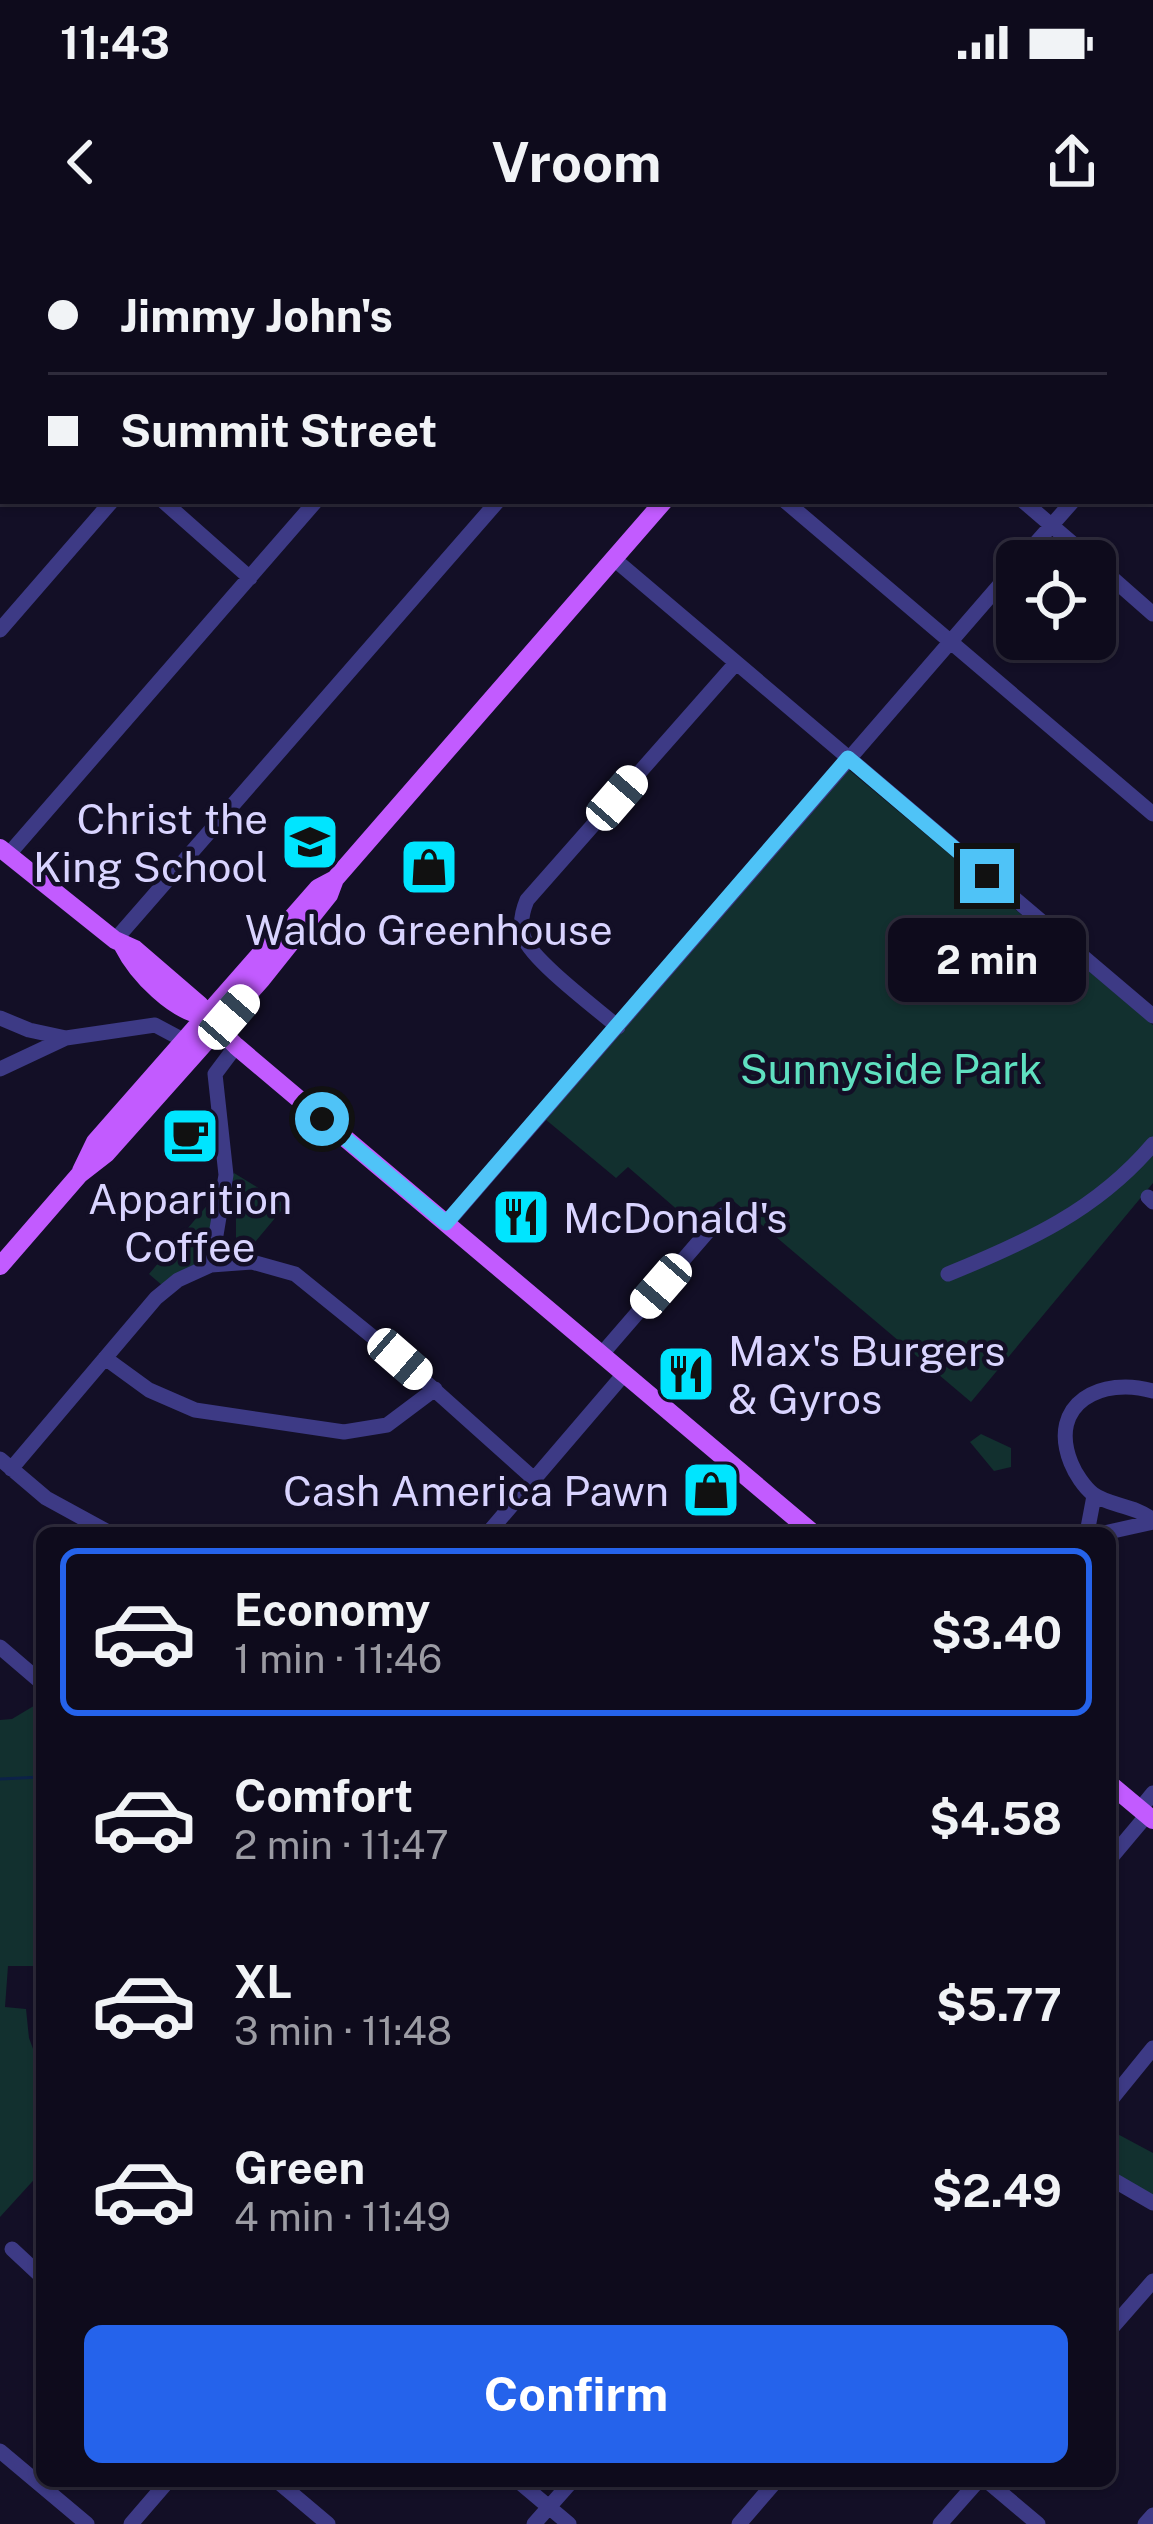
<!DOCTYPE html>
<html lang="en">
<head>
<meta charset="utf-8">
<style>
  body { margin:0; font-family:"Public Sans",sans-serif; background:#1c1929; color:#f1f3f6; height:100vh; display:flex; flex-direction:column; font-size:45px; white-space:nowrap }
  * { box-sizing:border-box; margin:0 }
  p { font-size:39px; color:#9b9ba3 }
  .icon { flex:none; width:66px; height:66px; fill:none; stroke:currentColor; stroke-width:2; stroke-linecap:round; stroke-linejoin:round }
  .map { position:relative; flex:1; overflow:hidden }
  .side { position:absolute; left:36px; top:1287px; width:1080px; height:960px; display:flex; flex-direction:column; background:#0e0b1c; border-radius:18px; box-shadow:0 3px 9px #0004,0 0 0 3px #2e2b3b }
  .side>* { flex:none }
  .top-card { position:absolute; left:0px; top:0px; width:1155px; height:264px; box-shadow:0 3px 9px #0004,0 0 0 3px #2e2b3b; display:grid; align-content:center; height:264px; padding:0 48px; background:#0e0b1c }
  .buttons { position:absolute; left:996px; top:300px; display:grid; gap:24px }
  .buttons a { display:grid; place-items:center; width:120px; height:120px; border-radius:18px; background:#0e0b1c; box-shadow:0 3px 9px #0004,0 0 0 3px #2e2b3b; font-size:60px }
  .end { position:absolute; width:54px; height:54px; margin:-27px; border:15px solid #4fc3f7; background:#111; box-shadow:0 0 0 6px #111 }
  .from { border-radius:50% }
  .bubble { position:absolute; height:84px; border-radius:18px; background:#0e0b1c; box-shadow:0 3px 9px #0004,0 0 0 3px #2e2b3b; font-size:39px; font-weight:700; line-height:84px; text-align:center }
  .car { position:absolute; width:36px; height:72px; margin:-36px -18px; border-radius:15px; box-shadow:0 0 9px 3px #0007; background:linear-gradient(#fff 24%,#345 0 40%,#fff 0 76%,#345 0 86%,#fff 0) }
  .top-card b { display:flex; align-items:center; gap:42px; height:114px; font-size:45px }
  .top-card b+b { border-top:3px solid #2e2b3b }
  .top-card i { width:30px; height:30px; background:#f1f3f6 }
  ul { padding:21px 0 0; list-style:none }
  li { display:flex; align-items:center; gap:36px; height:168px; margin:0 24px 18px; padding:0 24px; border:6px solid transparent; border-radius:18px }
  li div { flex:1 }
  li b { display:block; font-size:45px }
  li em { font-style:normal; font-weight:700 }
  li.selected { border-color:#2563eb }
  li>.icon { width:108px; height:108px; stroke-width:1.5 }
  .button { display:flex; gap:24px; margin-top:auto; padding:24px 48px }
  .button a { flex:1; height:138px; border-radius:18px; background:#2563eb; color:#fff; font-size:48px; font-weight:700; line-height:138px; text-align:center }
  .status { display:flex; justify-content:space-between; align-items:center; height:84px; padding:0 60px; background:#0e0b1c; direction:ltr }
  .status svg { height:33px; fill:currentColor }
  header { display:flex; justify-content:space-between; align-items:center; height:156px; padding:0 48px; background:#0e0b1c; font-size:54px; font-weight:700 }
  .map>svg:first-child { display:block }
  .green { fill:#12302f }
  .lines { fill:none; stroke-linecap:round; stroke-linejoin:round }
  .stream { stroke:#0c2248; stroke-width:3 }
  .minor { stroke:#3d3a85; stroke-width:15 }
  .major { stroke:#c25bff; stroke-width:18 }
  .route { stroke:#4fc3f7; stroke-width:15 }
  .labels { text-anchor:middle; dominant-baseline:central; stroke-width:9; stroke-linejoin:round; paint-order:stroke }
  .poi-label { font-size:42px; fill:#d9d4ff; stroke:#130f26; text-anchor:end }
  .park-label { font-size:42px; fill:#5fe0c0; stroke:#130f26 }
</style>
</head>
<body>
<div class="status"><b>11:43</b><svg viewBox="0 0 49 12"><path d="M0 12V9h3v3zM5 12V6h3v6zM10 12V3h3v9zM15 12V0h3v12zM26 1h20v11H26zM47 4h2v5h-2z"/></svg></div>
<header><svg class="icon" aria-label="back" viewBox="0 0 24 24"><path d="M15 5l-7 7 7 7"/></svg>Vroom<svg class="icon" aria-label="share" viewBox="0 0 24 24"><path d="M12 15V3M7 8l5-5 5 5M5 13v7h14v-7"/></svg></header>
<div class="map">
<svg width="1153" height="2284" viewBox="0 0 1153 2284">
  <rect width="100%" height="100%" fill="#130f26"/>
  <!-- green -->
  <path class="green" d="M 849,530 L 1153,785 L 1153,943 L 971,1162 L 730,958 L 718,962 L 695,985 L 628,927 L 616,938 L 545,879 Z
    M 234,933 L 286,965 L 245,1014 L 231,1016 L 225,1008 L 236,1002 L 236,941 L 228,941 Z
    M 215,956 L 207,1017 L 163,1046 L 149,1034 Z
    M 981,1194 L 1011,1208 L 1011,1227 L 994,1231 L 970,1202 Z
    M 42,1461 L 42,1726 L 8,1726 L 5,1767 L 26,1769 L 29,1798 L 42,1833 L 42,1918 L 34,1927 L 41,1932 L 0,1977 L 0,1480 L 12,1479 Z
    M 1110,1890 L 1153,1913 L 1153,1957 L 1110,1932 Z"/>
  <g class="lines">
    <!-- stream -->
    <path class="stream" d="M 0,1539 L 42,1537"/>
    <!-- minor -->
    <path class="minor" d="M 409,0 L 416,3
      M 628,0 L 631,3
      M 948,0 L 951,3
      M 104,3 L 106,0
      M 339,3 L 342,0
      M 682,3 L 684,0
      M 0,120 L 3,117
      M 1152,170 L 1153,169
      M 163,261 L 250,338
      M 785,261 L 1153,574
      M 1023,261 L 1093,321
      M 614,319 L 1153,776
      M 1020,321 L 1073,261
      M 1095,323 L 1153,374
      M 0,390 L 112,261
      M 8,615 L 316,261
      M 115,700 L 498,261
      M 0,778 L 29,790 L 66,798 L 155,785 L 185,801
      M 618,787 C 596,768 533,721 524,698 C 519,685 522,672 527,660 L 736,423
      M 0,829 L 66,798
      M 1148,957 L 1153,962
      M 446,984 L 1017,325
      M 211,1025 L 252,1022 L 295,1034 L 400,1119 L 534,1239
      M 948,1034 C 1027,1002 1097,970 1153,904
      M 601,1115 L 722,975
      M 105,1118 L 149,1150 L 195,1170 L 344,1192 L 387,1185 L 435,1149
      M 1153,1151 C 1102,1136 1047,1163 1071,1223 C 1075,1233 1084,1247 1093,1254 C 1109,1266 1135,1265 1153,1280
      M 0,1219 L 46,1258 L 110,1293
      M 11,1229 L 156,1058 L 178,1040 L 211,1025 L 226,935 L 215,834 L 236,806
      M 488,1293 L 624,1134
      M 1087,1293 L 1094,1256
      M 1104,1293 L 1153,1282
      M 0,1407 L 42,1443
      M 1140,1569 L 1153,1553
      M 1110,1619 L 1147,1575
      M 1110,1861 L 1153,1808
      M 1110,1938 L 1153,1963
      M 12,2009 L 42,2037
      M 1110,2090 L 1153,2041
      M 0,2211 L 87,2284
      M 277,2241 L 328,2284
      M 518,2241 L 569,2284
      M 987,2241 L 1038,2284
      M 131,2284 L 168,2241
      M 534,2284 L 572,2241
      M 739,2284 L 776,2241
      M 940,2284 L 978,2241
      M 1145,2284 L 1153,2275"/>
    <!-- major -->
    <path class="major" d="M 887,3 L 890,0
      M 0,608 L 115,700 L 135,709 L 200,765 L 206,776 L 236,806 L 813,1293
      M 123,706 C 137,734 175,773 206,776
      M 81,931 L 95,902 L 318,648 L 335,639
      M 0,1026 L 79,935 L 106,914 L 262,739 L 329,655 L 335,639 L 664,261
      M 1110,1544 L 1153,1580"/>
  </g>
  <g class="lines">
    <!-- route -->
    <path class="route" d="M 322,879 L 446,983 L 848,518 L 987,636"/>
  </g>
  <!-- icons -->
  <defs>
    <symbol id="school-square" viewBox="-11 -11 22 22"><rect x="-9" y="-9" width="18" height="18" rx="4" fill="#00e5ff" stroke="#130f26"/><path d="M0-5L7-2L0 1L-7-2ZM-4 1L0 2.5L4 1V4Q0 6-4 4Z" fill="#111"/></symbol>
    <symbol id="shop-square" viewBox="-11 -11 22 22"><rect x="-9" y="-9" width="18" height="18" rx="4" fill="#00e5ff" stroke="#130f26"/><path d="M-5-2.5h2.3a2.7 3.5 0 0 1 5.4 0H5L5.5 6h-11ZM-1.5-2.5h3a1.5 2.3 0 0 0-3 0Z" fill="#111"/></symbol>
    <symbol id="cafe-square" viewBox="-11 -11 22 22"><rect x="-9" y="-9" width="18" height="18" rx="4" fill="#00e5ff" stroke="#130f26"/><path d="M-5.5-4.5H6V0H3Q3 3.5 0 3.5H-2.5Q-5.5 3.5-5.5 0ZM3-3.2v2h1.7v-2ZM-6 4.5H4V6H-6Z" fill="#111"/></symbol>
    <symbol id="restaurant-square" viewBox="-11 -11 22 22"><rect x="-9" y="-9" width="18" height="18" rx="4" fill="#00e5ff" stroke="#130f26"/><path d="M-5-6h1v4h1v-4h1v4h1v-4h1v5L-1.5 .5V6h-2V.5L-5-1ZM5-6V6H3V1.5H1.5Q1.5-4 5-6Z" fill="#111"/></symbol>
  </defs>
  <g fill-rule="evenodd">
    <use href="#school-square" x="277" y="569" width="66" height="66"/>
    <use href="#shop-square" x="396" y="594" width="66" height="66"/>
    <use href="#cafe-square" x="157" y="863" width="66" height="66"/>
    <use href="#restaurant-square" x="488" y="944" width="66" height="66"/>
    <use href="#restaurant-square" x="653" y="1101" width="66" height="66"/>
    <use href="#shop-square" x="678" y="1217" width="66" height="66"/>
  </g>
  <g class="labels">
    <!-- poi labels -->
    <g class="poi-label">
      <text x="268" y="578">Christ the<tspan x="268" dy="48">King School</tspan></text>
      <text x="429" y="689" text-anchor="middle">Waldo Greenhouse</text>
      <text x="190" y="958" text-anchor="middle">Apparition<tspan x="190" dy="48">Coffee</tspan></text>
      <text x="563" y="977" text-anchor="start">McDonald's</text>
      <text x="728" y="1110" text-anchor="start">Max's Burgers<tspan x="728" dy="48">&amp; Gyros</tspan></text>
      <text x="669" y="1250">Cash America Pawn</text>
    </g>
    <!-- park labels -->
    <g class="park-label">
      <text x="891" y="828">Sunnyside Park</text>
    </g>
  </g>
</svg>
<div class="buttons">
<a><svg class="icon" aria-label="locate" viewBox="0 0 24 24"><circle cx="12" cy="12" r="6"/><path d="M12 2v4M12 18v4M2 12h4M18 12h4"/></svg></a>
</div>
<i class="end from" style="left:322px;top:879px"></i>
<i class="end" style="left:987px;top:636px"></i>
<div class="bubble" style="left:888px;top:678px;width:198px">2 min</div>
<i class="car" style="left:617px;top:558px;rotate:41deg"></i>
<i class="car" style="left:229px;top:777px;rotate:41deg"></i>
<i class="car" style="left:661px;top:1046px;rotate:221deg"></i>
<i class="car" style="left:400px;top:1119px;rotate:131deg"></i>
<div class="top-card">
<b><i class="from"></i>Jimmy John's</b>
<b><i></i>Summit Street</b>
</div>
<section class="side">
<ul>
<li class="selected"><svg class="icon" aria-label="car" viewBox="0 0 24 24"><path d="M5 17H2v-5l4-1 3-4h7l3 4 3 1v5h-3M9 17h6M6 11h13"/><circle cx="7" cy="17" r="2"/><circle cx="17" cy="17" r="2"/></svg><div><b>Economy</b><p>1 min · 11:46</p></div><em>$3.40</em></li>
<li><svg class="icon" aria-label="car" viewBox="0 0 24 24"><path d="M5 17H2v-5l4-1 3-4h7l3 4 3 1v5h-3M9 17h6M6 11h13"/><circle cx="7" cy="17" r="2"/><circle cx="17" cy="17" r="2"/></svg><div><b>Comfort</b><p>2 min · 11:47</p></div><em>$4.58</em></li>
<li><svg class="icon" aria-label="car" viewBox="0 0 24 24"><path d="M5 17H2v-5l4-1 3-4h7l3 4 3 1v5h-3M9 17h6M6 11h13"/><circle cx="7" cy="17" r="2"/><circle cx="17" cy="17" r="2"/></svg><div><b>XL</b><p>3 min · 11:48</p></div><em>$5.77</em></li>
<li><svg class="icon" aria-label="car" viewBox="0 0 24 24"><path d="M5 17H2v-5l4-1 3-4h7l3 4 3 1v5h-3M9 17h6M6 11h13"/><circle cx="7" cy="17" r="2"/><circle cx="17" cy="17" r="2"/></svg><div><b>Green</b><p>4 min · 11:49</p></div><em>$2.49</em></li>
</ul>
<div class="button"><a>Confirm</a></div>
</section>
</div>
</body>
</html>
